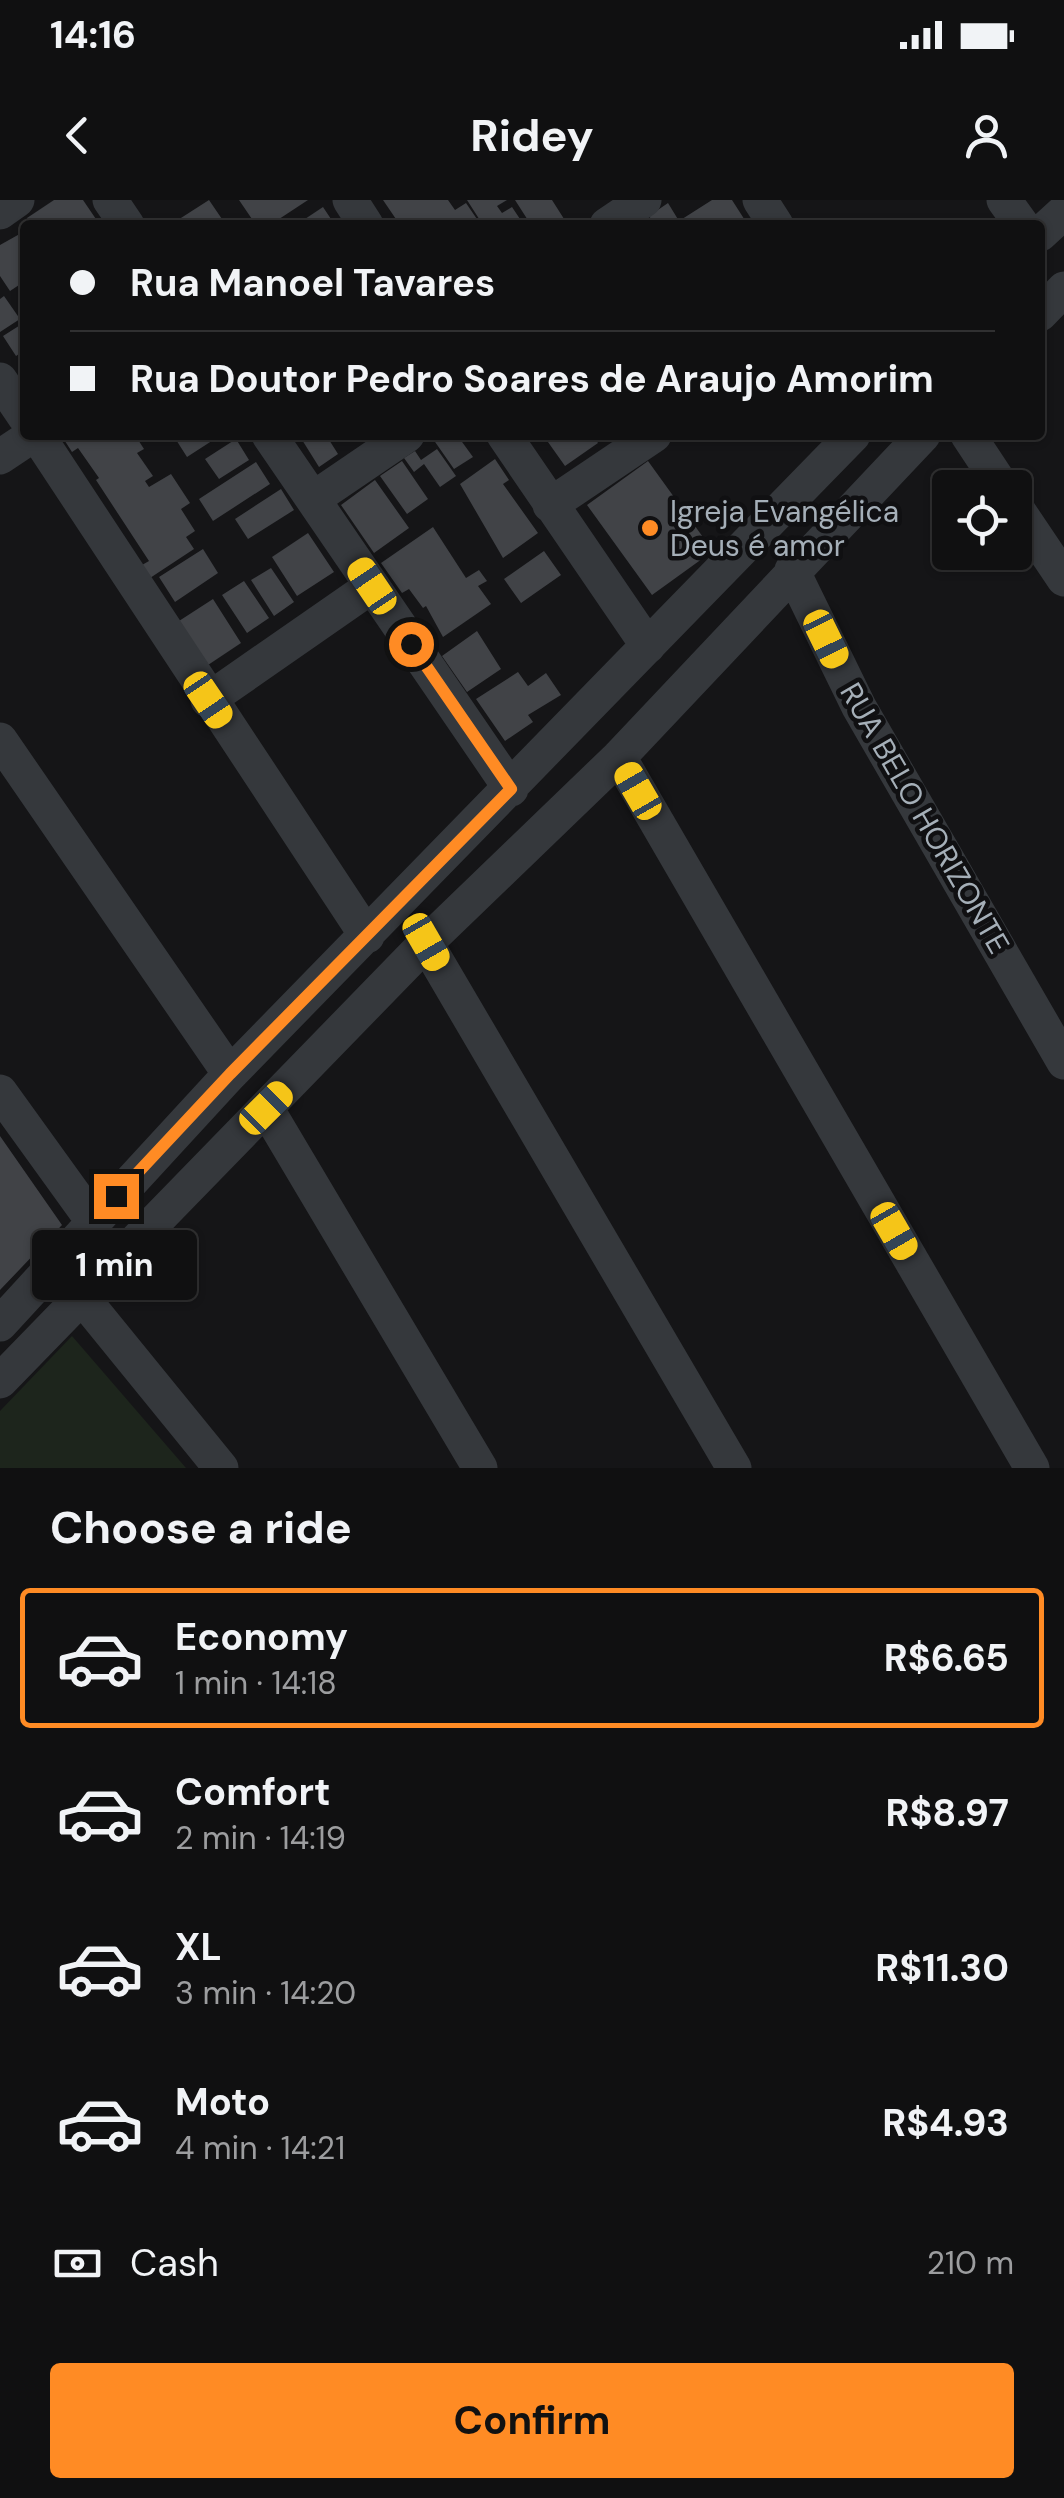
<!DOCTYPE html>
<html lang="en">
<head>
<meta charset="utf-8">
<style>
  body { margin:0; font-family:"DM Sans",sans-serif; background:#1e1e1f; color:#f1f3f6; height:100vh; display:flex; flex-direction:column; font-size:38px; white-space:nowrap }
  * { box-sizing:border-box; margin:0 }
  p { font-size:32px; color:#9c9d9f }
  .icon { flex:none; width:55px; height:55px; fill:none; stroke:currentColor; stroke-width:2; stroke-linecap:round; stroke-linejoin:round }
  .map { position:relative; height:1268px; overflow:hidden }
  .drawer { display:flex; flex-direction:column; background:#101011; flex:1 }
  .drawer>* { flex:none }
  .hud { position:absolute; left:20px; top:20px; width:1025px; height:220px; border-radius:10px; box-shadow:0 2px 8px #0004,0 0 0 2px #303031; display:grid; align-content:center; height:220px; padding:0 50px; background:#101011 }
  .tools { position:absolute; left:932px; top:270px; display:grid; gap:20px }
  .tools a { display:grid; place-items:center; width:100px; height:100px; border-radius:10px; background:#101011; box-shadow:0 2px 8px #0004,0 0 0 2px #303031; font-size:50px }
  .end { position:absolute; width:45px; height:45px; margin:-22px; border:12px solid #ff8b24; background:#111; box-shadow:0 0 0 5px #111 }
  .from { border-radius:50% }
  .bubble { position:absolute; height:70px; border-radius:10px; background:#101011; box-shadow:0 2px 8px #0004,0 0 0 2px #303031; font-size:32px; font-weight:700; line-height:70px; text-align:center }
  .car { position:absolute; width:30px; height:60px; margin:-30px -15px; border-radius:12px; box-shadow:0 0 8px 2px #0007; background:linear-gradient(#f5c518 24%,#345 0 40%,#f5c518 0 76%,#345 0 86%,#f5c518 0) }
  .hud b { display:flex; align-items:center; gap:35px; height:95px; font-size:38px }
  .hud b+b { border-top:2px solid #303031 }
  .hud i { width:25px; height:25px; background:#f1f3f6 }
  ul { padding:0; list-style:none }
  li { display:flex; align-items:center; gap:30px; height:140px; margin:0 20px 15px; padding:0 30px; border:5px solid transparent; border-radius:10px }
  li div { flex:1 }
  li b { display:block; font-size:38px }
  li em { font-style:normal; font-weight:700 }
  li.on { border-color:#ff8b24 }
  li>.icon { width:90px; height:90px; stroke-width:1.5 }
  h2 { padding:0 50px; font-size:45px; line-height:120px }
  .pay { display:flex; align-items:center; gap:25px; height:110px; padding:0 50px; font-size:38px }
  .pay p { margin-inline-start:auto }
  .primary-button { display:flex; gap:20px; margin-top:auto; padding:20px 50px }
  .primary-button a { flex:1; height:115px; border-radius:10px; background:#ff8b24; color:#111; font-size:40px; font-weight:700; line-height:115px; text-align:center }
  .status { display:flex; justify-content:space-between; align-items:center; height:70px; padding:0 50px; background:#101011; direction:ltr }
  .status svg { height:28px; fill:currentColor }
  header { display:flex; justify-content:space-between; align-items:center; height:130px; padding:0 50px; background:#101011; font-size:45px; font-weight:700 }
  .map>svg:first-child { display:block }
  .green { fill:#1d251c }
  .building { fill:#414347 }
  .lines { fill:none; stroke-linecap:round; stroke-linejoin:round }
  .minor { stroke:#35383c; stroke-width:35 }
  .route { stroke:#ff8b24; stroke-width:12 }
  .poi-dot { fill:#ff8b24; stroke:#101012; stroke-width:4 }
  .labels { text-anchor:middle; dominant-baseline:central; stroke-width:9; stroke-linejoin:round; paint-order:stroke }
  .poi-label { font-size:30px; fill:#a5afb8; stroke:#101012; text-anchor:start }
  .street-label { font-size:30px; fill:#a5afb8; stroke:#101012 }
</style>
</head>
<body>
<div class="status"><b>14:16</b><svg viewBox="0 0 49 12"><path d="M0 12V9h3v3zM5 12V6h3v6zM10 12V3h3v9zM15 12V0h3v12zM26 1h20v11H26zM47 4h2v5h-2z"/></svg></div>
<header><svg class="icon" aria-label="back" viewBox="0 0 24 24"><path d="M15 5l-7 7 7 7"/></svg>Ridey<svg class="icon" aria-label="person" viewBox="0 0 24 24"><circle cx="12" cy="8" r="4"/><path d="M4 21q1-7 8-7t8 7"/></svg></header>
<div class="map">
<svg width="1064" height="1268" viewBox="0 0 1064 1268">
  <rect width="100%" height="100%" fill="#151517"/>
  <!-- green -->
  <path class="green" d="M 72,1136 L 186,1268 L 0,1268 L 0,1211 Z"/>
  <!-- building -->
  <path class="building" d="M 54,0 L 83,0 L 100,25 L 31,25 L 27,18 Z
    M 209,0 L 224,22 L 220,25 L 170,25 Z
    M 239,0 L 308,0 L 270,25 L 256,25 Z
    M 383,0 L 448,0 L 455,10 L 466,3 L 481,25 L 400,25 Z
    M 467,0 L 507,0 L 497,6 L 502,13 L 512,7 L 524,25 L 494,25 L 491,20 L 483,25 Z
    M 515,0 L 552,0 L 566,22 L 531,25 Z
    M 712,0 L 732,0 L 748,25 L 655,25 L 649,16 L 668,3 L 679,21 Z
    M 323,7 L 335,25 L 296,25 Z
    M 25,31 L 25,81 L 10,91 L 0,76 L 0,45 Z
    M 4,96 L 20,119 L 0,132 L 0,99 Z
    M 25,122 L 25,150 L 16,156 L 3,136 Z
    M 61,235 L 135,235 L 144,249 L 137,253 L 153,276 L 145,281 L 149,287 L 171,274 L 190,303 L 181,309 L 195,331 L 186,337 L 194,349 L 150,378 L 142,365 L 149,361 L 96,280 L 99,278 L 78,248 L 72,252 Z
    M 173,235 L 221,235 L 187,257 Z
    M 299,235 L 326,235 L 338,254 L 319,267 Z
    M 439,235 L 457,235 L 473,257 L 454,269 L 433,239 Z
    M 543,235 L 593,235 L 598,243 L 565,266 Z
    M 236,239 L 249,260 L 219,279 L 205,259 Z
    M 437,249 L 456,276 L 440,287 L 424,264 L 414,272 L 404,258 L 415,251 L 421,260 Z
    M 495,259 L 509,280 L 503,284 L 538,333 L 503,358 L 460,284 Z
    M 402,261 L 428,299 L 407,314 L 380,276 Z
    M 648,261 L 713,351 L 652,395 L 587,305 Z
    M 256,262 L 270,284 L 213,321 L 199,299 Z
    M 375,280 L 409,328 L 374,353 L 341,305 Z
    M 281,289 L 294,310 L 248,339 L 235,319 Z
    M 433,327 L 466,378 L 479,370 L 487,381 L 478,386 L 491,404 L 443,437 L 426,406 L 423,408 L 409,389 L 402,393 L 381,363 Z
    M 308,333 L 334,372 L 297,396 L 272,357 Z
    M 203,349 L 218,373 L 175,402 L 159,377 Z
    M 544,351 L 561,375 L 521,403 L 504,379 Z
    M 271,368 L 294,402 L 274,416 L 251,380 Z
    M 244,381 L 269,418 L 247,433 L 222,395 Z
    M 213,399 L 241,443 L 208,465 L 179,421 Z
    M 477,431 L 501,469 L 467,492 L 442,456 Z
    M 518,472 L 528,486 L 546,473 L 561,495 L 528,515 L 533,522 L 505,541 L 476,499 Z
    M 0,936 L 62,1025 L 0,1090 Z"/>
  <g class="lines">
    <!-- minor -->
    <path class="minor" d="M 110,0 L 127,25
      M 350,0 L 366,25
      M 760,0 L 776,25
      M 1004,0 L 1022,25
      M 0,12 L 17,0
      M 607,25 L 644,0
      M 1040,34 L 1064,12
      M 1040,114 L 1064,89
      M 0,180 L 25,217
      M 37,235 L 367,736
      M 269,235 L 511,589
      M 504,235 L 648,446
      M 968,235 L 1003,288
      M 0,257 L 33,235
      M 313,299 L 407,235
      M 550,305 L 654,235
      M 1015,306 L 1064,379
      M 792,370 L 859,507 L 1064,862
      M 208,500 L 372,386
      M 0,540 L 230,874
      M 619,557 L 1032,1268
      M 426,743 L 734,1268
      M 0,892 L 93,1021
      M 266,908 L 480,1268
      M 81,1096 L 221,1268
      M 0,1124 L 230,874 L 853,235
      M 0,1181 L 426,743 L 619,557 L 923,235"/>
  </g>
  <g class="lines">
    <!-- route -->
    <path class="route" d="M 116,996 L 230,874 L 511,589 L 411,444"/>
  </g>
  <!-- markers -->
  <circle class="poi-dot" cx="650" cy="328" r="10"/>
  <g class="labels">
    <!-- poi labels -->
    <g class="poi-label">
      <text x="670" y="311">Igreja Evangélica<tspan x="670" dy="34">Deus é amor</tspan></text>
    </g>
    <!-- street labels -->
    <g class="street-label">
      <text transform="translate(925 618) rotate(60)">RUA BELO HORIZONTE</text>
    </g>
  </g>
</svg>
<div class="tools">
<a><svg class="icon" aria-label="locate" viewBox="0 0 24 24"><circle cx="12" cy="12" r="6"/><path d="M12 2v4M12 18v4M2 12h4M18 12h4"/></svg></a>
</div>
<i class="end from" style="left:411px;top:444px"></i>
<i class="end" style="left:116px;top:996px"></i>
<div class="bubble" style="left:32px;top:1030px;width:165px">1 min</div>
<i class="car" style="left:372px;top:386px;rotate:326deg"></i>
<i class="car" style="left:826px;top:439px;rotate:154deg"></i>
<i class="car" style="left:208px;top:500px;rotate:146deg"></i>
<i class="car" style="left:638px;top:591px;rotate:330deg"></i>
<i class="car" style="left:426px;top:742px;rotate:150deg"></i>
<i class="car" style="left:266px;top:908px;rotate:45deg"></i>
<i class="car" style="left:894px;top:1031px;rotate:150deg"></i>
<div class="hud">
<b><i class="from"></i>Rua Manoel Tavares</b>
<b><i></i>Rua Doutor Pedro Soares de Araujo Amorim</b>
</div>
</div>
<section class="drawer">
<h2>Choose a ride</h2>
<ul>
<li class="on"><svg class="icon" aria-label="car" viewBox="0 0 24 24"><path d="M5 17H2v-5l4-1 3-4h7l3 4 3 1v5h-3M9 17h6M6 11h13"/><circle cx="7" cy="17" r="2"/><circle cx="17" cy="17" r="2"/></svg><div><b>Economy</b><p>1 min · 14:18</p></div><em>R$6.65</em></li>
<li><svg class="icon" aria-label="car" viewBox="0 0 24 24"><path d="M5 17H2v-5l4-1 3-4h7l3 4 3 1v5h-3M9 17h6M6 11h13"/><circle cx="7" cy="17" r="2"/><circle cx="17" cy="17" r="2"/></svg><div><b>Comfort</b><p>2 min · 14:19</p></div><em>R$8.97</em></li>
<li><svg class="icon" aria-label="car" viewBox="0 0 24 24"><path d="M5 17H2v-5l4-1 3-4h7l3 4 3 1v5h-3M9 17h6M6 11h13"/><circle cx="7" cy="17" r="2"/><circle cx="17" cy="17" r="2"/></svg><div><b>XL</b><p>3 min · 14:20</p></div><em>R$11.30</em></li>
<li><svg class="icon" aria-label="car" viewBox="0 0 24 24"><path d="M5 17H2v-5l4-1 3-4h7l3 4 3 1v5h-3M9 17h6M6 11h13"/><circle cx="7" cy="17" r="2"/><circle cx="17" cy="17" r="2"/></svg><div><b>Moto</b><p>4 min · 14:21</p></div><em>R$4.93</em></li>
</ul>
<div class="pay"><svg class="icon" aria-label="cash" viewBox="0 0 24 24"><path d="M3 7h18v10H3z"/><circle cx="12" cy="12" r="2"/></svg>Cash<p>210 m</p></div>
<div class="primary-button"><a>Confirm</a></div>
</section>
</body>
</html>
